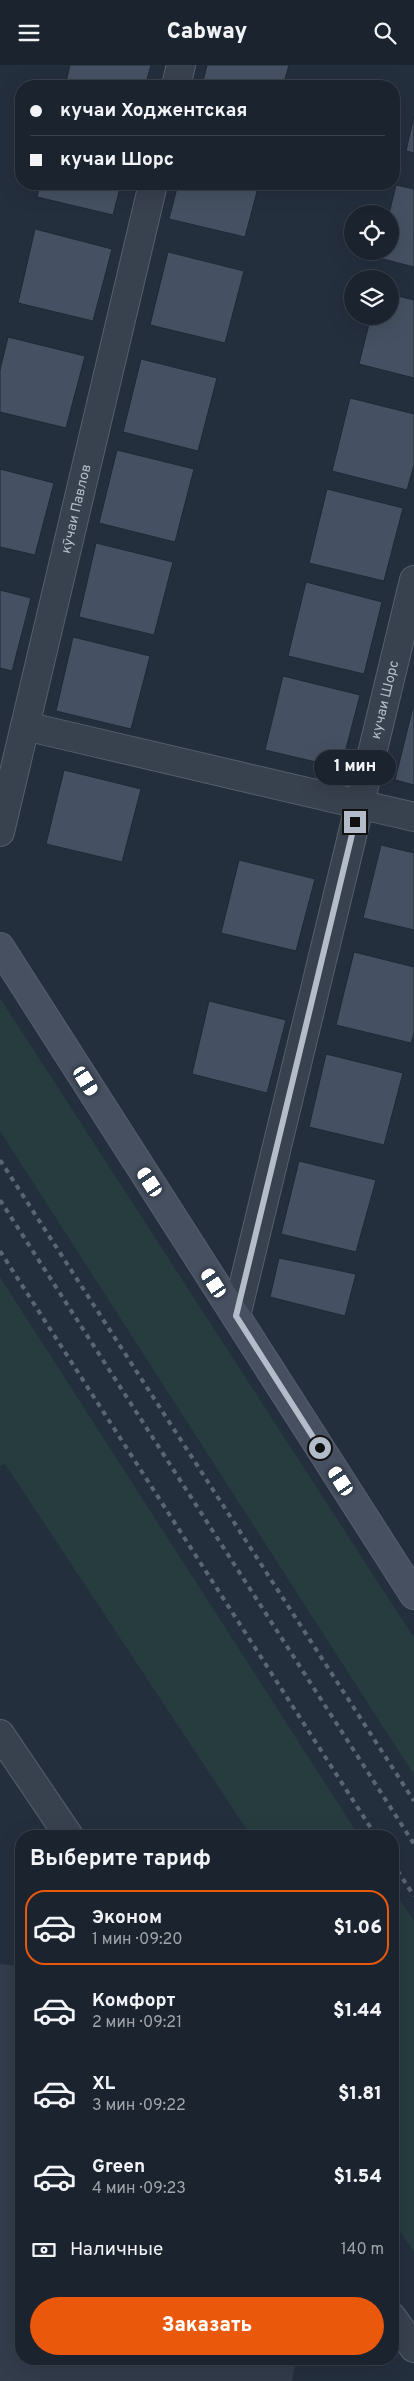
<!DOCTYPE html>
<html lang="ru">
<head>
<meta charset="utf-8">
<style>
  body { margin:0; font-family:Overpass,sans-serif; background:#282f3a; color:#f1f3f6; height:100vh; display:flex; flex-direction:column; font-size:19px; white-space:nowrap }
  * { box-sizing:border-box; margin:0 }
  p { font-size:16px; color:#a0a4aa }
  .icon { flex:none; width:28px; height:28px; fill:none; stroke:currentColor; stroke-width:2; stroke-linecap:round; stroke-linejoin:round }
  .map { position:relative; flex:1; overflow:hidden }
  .sheet { position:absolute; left:15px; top:1765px; width:384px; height:535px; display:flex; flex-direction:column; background:#1b232e; border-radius:20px; box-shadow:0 5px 20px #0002,0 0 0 1px #39404a }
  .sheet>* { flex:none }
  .top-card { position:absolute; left:15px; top:15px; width:385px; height:110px; border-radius:20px; box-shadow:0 5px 20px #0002,0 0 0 1px #39404a; display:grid; align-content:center; height:110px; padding:0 15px; background:#1b232e }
  .buttons { position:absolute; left:344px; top:140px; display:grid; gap:10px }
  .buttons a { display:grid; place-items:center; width:55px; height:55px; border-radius:50%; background:#1b232e; box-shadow:0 5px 20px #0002,0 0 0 1px #39404a; font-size:25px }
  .end { position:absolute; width:22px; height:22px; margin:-11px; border:6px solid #b4bcc9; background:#111; box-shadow:0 0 0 2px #111 }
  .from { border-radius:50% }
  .bubble { position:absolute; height:35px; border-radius:18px; background:#1b232e; box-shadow:0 5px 20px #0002,0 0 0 1px #39404a; font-size:16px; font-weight:800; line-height:35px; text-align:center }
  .car { position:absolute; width:15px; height:30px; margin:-15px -8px; border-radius:6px; box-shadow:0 0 4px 1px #0007; background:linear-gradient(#fff 24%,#345 0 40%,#fff 0 76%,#345 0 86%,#fff 0) }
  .top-card b { display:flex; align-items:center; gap:18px; height:48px; font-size:19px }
  .top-card b+b { border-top:1px solid #39404a }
  .top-card i { width:12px; height:12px; background:#f1f3f6 }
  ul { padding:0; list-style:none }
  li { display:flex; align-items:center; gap:15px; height:75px; margin:0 10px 8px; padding:0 5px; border:2px solid transparent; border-radius:20px }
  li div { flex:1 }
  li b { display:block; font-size:19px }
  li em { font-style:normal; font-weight:800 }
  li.selected { border-color:#ea580c }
  li>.icon { width:45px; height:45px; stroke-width:1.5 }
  h2 { padding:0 15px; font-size:22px; line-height:60px }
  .pay { display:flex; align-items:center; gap:12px; height:55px; padding:0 15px; font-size:19px }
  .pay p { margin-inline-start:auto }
  .action { display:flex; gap:10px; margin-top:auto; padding:10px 15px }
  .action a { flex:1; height:58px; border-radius:30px; background:#ea580c; color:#fff; font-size:20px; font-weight:800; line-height:58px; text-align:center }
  header { display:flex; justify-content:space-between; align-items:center; height:65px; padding:0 15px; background:#1b232e; font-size:22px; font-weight:800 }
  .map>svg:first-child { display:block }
  .airport { fill:#323c4b }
  .green { fill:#263c3f }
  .building { fill:#455162; stroke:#1f2835 }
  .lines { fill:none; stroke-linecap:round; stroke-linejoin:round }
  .minor-casing { stroke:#565f6c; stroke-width:30 }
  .tertiary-casing { stroke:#565f6c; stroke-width:30 }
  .secondary-casing { stroke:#565f6c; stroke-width:30 }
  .minor { stroke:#38414e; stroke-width:28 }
  .tertiary { stroke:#38414e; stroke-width:28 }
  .secondary { stroke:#465061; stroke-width:28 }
  .rail { stroke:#5a6575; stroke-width:4; stroke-dasharray:5 5; stroke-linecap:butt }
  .route { stroke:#b4bcc9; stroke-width:6 }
  .labels { text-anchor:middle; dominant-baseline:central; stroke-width:5; stroke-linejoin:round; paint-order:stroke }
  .street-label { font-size:14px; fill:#b4bcc9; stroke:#1d2633 }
</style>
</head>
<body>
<header><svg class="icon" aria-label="menu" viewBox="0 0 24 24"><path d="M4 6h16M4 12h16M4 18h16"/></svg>Cabway<svg class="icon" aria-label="search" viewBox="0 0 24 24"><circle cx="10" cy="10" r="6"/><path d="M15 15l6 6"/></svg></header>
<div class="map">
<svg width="414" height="2316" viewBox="0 0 414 2316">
  <rect width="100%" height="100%" fill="#242f3e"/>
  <!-- airport -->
  <path class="airport" d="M 0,1899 L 21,1901 L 21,2294 L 296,2294 L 292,2316 L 0,2316 Z"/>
  <!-- green -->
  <path class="green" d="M 0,933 L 414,1573 L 414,1710 L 0,1066 Z
    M 0,1212 L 359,1771 L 251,1771 L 5,1399 L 0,1401 Z
    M 392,1823 L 414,1856 L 414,2187 L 393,2156 Z"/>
  <!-- building -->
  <path class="building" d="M 70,0 L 151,0 L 145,21 L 65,21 Z
    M 207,0 L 289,0 L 283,21 L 202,21 Z
    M 414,51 L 414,88 L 406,86 Z
    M 40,119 L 121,119 L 113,150 L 37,132 Z
    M 178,119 L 259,119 L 245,172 L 169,154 Z
    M 396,120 L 414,124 L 414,202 L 379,193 L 380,186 L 390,186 L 389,149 Z
    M 35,164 L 112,184 L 93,256 L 18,238 Z
    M 168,187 L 244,206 L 225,278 L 150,260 Z
    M 390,229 L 414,235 L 414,313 L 359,299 L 371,251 L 390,251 Z
    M 8,272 L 85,291 L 66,363 L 0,347 L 0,305 Z
    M 141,294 L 217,313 L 198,386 L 123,367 Z
    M 350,333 L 414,349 L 414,400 L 407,425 L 332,406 Z
    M 117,385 L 194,404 L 175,477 L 99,458 Z
    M 0,404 L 54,418 L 35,490 L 0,482 Z
    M 327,424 L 403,443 L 384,516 L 309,498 Z
    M 96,478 L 173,497 L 154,570 L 79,552 Z
    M 306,517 L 382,537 L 364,609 L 288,591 Z
    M 0,525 L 31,533 L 12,606 L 0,603 Z
    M 73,572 L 150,591 L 131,664 L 56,646 Z
    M 283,611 L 360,630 L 341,703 L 265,685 Z
    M 413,642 L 414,642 L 414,720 L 395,715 Z
    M 64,705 L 141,724 L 122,797 L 46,779 Z
    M 381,780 L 414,788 L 414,865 L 363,853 Z
    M 239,795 L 315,814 L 296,886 L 221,868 Z
    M 354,887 L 414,902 L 414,968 L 411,978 L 336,960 Z
    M 209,936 L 286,955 L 267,1028 L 192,1009 Z
    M 326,989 L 403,1008 L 384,1080 L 309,1062 Z
    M 299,1096 L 376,1115 L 356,1187 L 281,1169 Z
    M 279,1193 L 356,1209 L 345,1251 L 270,1232 Z"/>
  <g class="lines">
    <defs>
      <g id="minor">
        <path d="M 176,21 L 181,0"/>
        <path d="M 25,661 L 414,752"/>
        <path id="s1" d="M 0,767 L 153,119"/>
        <path id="s2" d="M 236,1251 L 414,515"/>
      </g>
      <path id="tertiary" d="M 0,1669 L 69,1771
        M 392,2252 L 414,2283"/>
      <path id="secondary" d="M 0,882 L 414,1530"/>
    </defs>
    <!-- minor casing -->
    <use href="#minor" class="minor-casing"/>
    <!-- tertiary casing -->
    <use href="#tertiary" class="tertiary-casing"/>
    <!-- secondary casing -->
    <use href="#secondary" class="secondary-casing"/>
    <!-- minor -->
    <use href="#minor" class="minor"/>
    <!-- tertiary -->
    <use href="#tertiary" class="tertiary"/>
    <!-- secondary -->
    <use href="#secondary" class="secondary"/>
    <!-- rail -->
    <path class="rail" d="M 0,1095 L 414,1736
      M 0,1135 L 414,1779
      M 0,1186 L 376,1771
      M 392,1797 L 414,1831"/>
  </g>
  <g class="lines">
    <!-- route -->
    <path class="route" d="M 320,1383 L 236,1251 L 355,757"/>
  </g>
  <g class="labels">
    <!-- street labels -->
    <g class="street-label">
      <text stroke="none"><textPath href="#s1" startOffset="332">кӯчаи Павлов</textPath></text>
      <text stroke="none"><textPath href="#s2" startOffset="634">кучаи Шорс</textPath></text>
    </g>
  </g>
</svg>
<div class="buttons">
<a><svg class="icon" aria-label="locate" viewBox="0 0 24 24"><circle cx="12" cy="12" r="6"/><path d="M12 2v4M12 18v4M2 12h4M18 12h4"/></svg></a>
<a><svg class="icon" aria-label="layers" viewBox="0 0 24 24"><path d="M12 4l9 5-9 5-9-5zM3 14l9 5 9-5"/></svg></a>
</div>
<i class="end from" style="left:320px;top:1383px"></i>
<i class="end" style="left:355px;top:757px"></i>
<div class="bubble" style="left:314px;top:685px;width:82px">1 мин</div>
<i class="car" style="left:86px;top:1016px;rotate:148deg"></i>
<i class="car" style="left:150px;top:1117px;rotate:327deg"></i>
<i class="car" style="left:214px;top:1218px;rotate:327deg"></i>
<i class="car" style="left:341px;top:1416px;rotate:327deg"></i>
<div class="top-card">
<b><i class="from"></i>кучаи Ходжентская</b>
<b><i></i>кучаи Шорс</b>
</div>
<section class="sheet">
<h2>Выберите тариф</h2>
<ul>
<li class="selected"><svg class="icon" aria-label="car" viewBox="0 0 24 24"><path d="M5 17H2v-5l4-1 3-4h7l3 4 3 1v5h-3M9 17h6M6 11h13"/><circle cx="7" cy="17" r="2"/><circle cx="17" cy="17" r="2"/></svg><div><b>Эконом</b><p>1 мин · 09:20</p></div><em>$1.06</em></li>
<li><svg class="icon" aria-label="car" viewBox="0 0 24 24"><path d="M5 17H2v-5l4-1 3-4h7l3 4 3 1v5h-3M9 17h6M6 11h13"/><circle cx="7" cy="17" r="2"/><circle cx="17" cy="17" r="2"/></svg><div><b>Комфорт</b><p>2 мин · 09:21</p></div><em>$1.44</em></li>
<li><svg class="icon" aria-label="car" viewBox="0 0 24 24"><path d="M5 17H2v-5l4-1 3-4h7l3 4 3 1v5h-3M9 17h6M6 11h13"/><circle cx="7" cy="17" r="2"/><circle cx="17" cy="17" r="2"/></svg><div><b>XL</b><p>3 мин · 09:22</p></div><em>$1.81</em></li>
<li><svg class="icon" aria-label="car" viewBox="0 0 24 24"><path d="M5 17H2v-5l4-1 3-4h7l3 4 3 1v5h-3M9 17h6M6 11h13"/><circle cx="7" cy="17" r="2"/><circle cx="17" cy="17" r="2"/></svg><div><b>Green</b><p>4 мин · 09:23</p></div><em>$1.54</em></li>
</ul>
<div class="pay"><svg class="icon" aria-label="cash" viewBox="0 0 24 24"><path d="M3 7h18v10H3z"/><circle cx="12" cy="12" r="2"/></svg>Наличные<p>140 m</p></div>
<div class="action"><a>Заказать</a></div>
</section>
</div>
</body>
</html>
